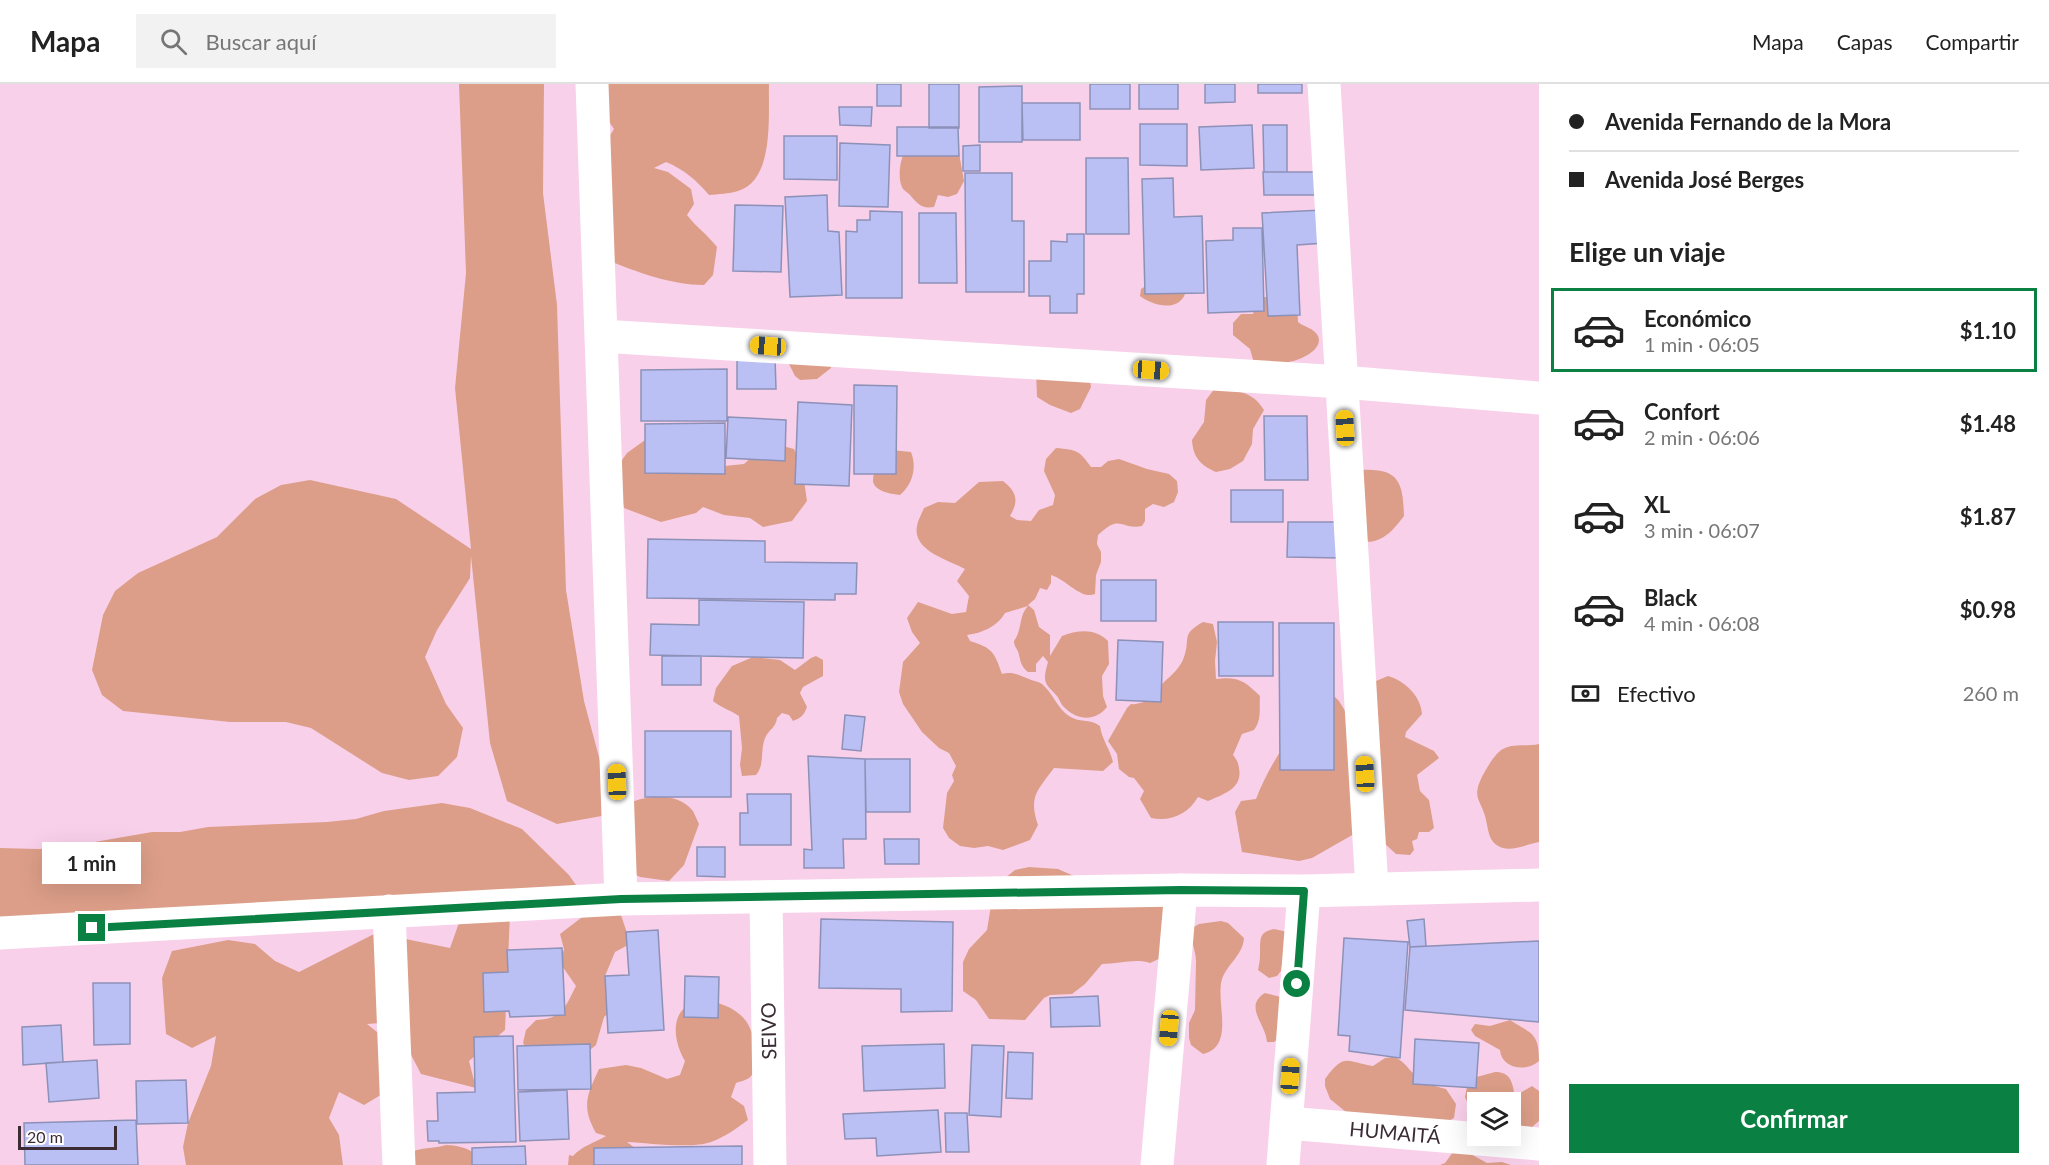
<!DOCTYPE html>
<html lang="es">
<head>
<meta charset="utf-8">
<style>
  body { margin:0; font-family:Lato,sans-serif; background:#f2f2f2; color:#222; height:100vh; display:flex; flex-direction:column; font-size:22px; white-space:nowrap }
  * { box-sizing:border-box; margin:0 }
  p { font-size:20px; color:#767676 }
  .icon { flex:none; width:33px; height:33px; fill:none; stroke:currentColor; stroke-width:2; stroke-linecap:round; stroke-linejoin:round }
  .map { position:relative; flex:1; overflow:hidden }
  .side { display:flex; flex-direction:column; background:#fff; width:510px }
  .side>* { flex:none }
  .top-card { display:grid; align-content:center; height:132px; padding:0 30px; background:#fff }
  .buttons { position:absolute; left:1467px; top:1008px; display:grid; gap:12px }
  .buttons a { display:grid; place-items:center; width:54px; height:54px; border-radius:0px; background:#fff; box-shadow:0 6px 24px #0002; font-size:30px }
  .scale { position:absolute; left:18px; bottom:15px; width:99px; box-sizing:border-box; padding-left:6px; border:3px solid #3b2b35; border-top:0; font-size:16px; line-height:21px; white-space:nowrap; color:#3b2b35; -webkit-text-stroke:4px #fff; paint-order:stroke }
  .end { position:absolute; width:27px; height:27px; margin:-14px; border:8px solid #0b8043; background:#fff; box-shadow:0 0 0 3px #fff }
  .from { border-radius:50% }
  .bubble { position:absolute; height:42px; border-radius:0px; background:#fff; box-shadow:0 6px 24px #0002; font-size:20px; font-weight:700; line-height:42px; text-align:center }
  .car { position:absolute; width:18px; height:36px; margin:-18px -9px; border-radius:8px; box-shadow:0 0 4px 2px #0007; background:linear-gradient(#f5c518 24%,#345 0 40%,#f5c518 0 76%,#345 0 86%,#f5c518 0) }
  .top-card b { display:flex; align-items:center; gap:21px; height:57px; font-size:22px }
  .top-card b+b { border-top:2px solid #e0e0e0 }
  .top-card i { width:15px; height:15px; background:#222 }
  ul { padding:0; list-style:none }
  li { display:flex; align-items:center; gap:18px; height:84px; margin:0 12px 9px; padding:0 18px; border:3px solid transparent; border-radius:0px }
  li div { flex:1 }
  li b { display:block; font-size:22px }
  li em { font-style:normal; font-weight:700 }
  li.selected { border-color:#0b8043 }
  li>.icon { width:54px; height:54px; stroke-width:1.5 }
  h2 { padding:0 30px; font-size:27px; line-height:72px }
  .pay { display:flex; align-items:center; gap:15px; height:66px; padding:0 30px; font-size:22px }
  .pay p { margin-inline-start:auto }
  .cta { display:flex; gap:12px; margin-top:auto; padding:12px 30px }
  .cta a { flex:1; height:69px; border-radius:0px; background:#0b8043; color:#fff; font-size:24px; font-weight:700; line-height:69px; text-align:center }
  header { display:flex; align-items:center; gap:36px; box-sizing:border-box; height:84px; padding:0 30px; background:#fff; border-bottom:2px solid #e0e0e0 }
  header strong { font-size:28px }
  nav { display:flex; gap:33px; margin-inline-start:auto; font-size:21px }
  .search { width:420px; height:54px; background:#f2f2f2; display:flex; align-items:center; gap:15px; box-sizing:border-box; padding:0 21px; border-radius:0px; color:#767676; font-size:22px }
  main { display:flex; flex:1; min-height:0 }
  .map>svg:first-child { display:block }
  .green { fill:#dc9e88 }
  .building { fill:#babff4; stroke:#8d91b8; stroke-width:1.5 }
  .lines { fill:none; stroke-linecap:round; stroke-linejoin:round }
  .street { stroke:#fff; stroke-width:33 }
  .secondary { stroke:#fff; stroke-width:33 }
  .route { stroke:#0b8043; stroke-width:8 }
  .labels { text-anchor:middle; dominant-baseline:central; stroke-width:6; stroke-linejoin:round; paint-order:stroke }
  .street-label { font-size:20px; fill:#3b2b35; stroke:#fff }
</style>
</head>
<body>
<header>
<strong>Mapa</strong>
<div class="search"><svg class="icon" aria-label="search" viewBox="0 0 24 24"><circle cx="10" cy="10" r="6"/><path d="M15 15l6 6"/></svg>Buscar aquí</div>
<nav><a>Mapa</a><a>Capas</a><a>Compartir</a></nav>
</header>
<main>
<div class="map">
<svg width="1539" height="1081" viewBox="0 0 1539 1081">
  <rect width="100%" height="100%" fill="#f9d0ea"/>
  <!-- green -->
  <path class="green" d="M 459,0 L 544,0 L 543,109 L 557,221 L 566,506 L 584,617 L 614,729 C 632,712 675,704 693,727 C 695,731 697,736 699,740 L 684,781 L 669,797 L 640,793 L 628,787 L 613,730 L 557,740 L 507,717 L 490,659 L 471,472 L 470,494 L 437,546 L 425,573 L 446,620 L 463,644 L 457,673 L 438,692 L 409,696 L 382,689 L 311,644 L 286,638 L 230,638 L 123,627 L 102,611 L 92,586 L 103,531 L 115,507 L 138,489 L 217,453 L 255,415 L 281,401 L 310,396 L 396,415 L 471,465 L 455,304 L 466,189 Z
    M 594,0 L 769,0 C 768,31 775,96 738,107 C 729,110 718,110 709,111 C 696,96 685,86 666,78 L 654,84 L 668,88 L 691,105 L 694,120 L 687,131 C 696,143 708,151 717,163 L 713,191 L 704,201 C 671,201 637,188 607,176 L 599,69 L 614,45 L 606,33 Z
    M 947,61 L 959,69 L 964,97 L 957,110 L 948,113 L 938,111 L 934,123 C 921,125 918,120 910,111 C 908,109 905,107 903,105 C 897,95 900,76 905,67 Z
    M 1149,200 L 1184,206 L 1185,210 C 1178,228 1153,222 1140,212 L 1141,205 Z
    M 1265,213 L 1276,214 L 1297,222 L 1298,238 C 1304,243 1314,244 1318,252 C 1324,266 1299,277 1288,278 C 1277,280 1265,279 1254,279 L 1250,265 L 1233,251 L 1233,239 L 1241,230 L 1253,230 L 1256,217 Z
    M 831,275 L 831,284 L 817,295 L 800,296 L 795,292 L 789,280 Z
    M 1036,287 L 1090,296 L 1091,303 L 1080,325 L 1071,329 L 1050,321 L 1037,313 Z
    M 1215,304 C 1235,306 1253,307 1264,326 L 1253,345 L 1252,360 L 1243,377 L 1230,385 L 1216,388 C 1200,381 1193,373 1192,356 L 1204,338 L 1206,316 Z
    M 652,351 L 715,383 L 744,380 L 753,372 L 779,361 L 794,365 L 802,383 L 807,417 L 792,437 L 763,443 L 750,434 L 724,431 L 703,423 L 696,429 L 661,438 L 624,424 L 615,386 L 627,369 Z
    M 1056,364 C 1077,366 1079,366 1091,383 L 1101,383 L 1108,377 L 1119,375 L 1147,385 L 1169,390 L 1177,397 L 1178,408 L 1174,418 L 1164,423 L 1153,420 L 1145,425 L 1145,437 L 1142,442 C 1120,446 1121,429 1098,451 L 1097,460 L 1101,468 L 1101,478 L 1096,491 L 1095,510 C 1081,516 1067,496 1051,491 L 1051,499 L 1047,506 L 1040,504 L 1035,515 L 1028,521 L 1034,526 L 1039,543 L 1050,551 L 1050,572 L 1062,552 C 1078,546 1095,544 1108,557 L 1109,580 L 1102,592 L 1103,612 L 1107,623 C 1096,637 1078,637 1065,624 C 1061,621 1060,616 1057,612 C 1052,606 1044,601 1045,592 C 1045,588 1047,582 1048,578 L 1043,572 L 1036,580 L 1036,588 L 1028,588 C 1021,582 1021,579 1019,571 C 1018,565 1014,563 1014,557 C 1023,544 1018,533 1028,522 L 1005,529 C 997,543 982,549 967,551 L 970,557 C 992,564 994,567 1002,590 C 1013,587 1018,591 1029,595 C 1033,597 1038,597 1042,600 C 1053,609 1057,624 1069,632 C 1079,639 1089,634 1100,642 C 1102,656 1110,665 1113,678 L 1103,687 L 1054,684 C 1038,706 1028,712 1038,741 L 1030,756 L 1003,766 L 988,762 L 974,764 L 960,762 L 949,754 L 943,744 L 947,709 L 954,697 L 952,691 L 956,682 L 949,669 L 939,664 L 922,648 L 903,620 L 899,608 L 903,578 L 920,559 L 912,548 L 907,534 L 918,518 L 952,530 L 966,528 L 969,512 L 957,497 L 965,485 C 949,476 912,467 917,442 C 918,436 922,429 924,424 L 938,418 L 955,419 L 979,398 L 1003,397 C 1017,408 1019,417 1010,432 L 1017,436 L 1031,437 L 1039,426 L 1053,421 L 1055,411 L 1044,387 L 1046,375 Z
    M 891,366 L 911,368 C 917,383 913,400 900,411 C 860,406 871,389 891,366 Z
    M 1362,386 C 1400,384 1403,400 1404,432 C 1394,445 1384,458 1366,458 Z
    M 1203,538 L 1213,540 L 1217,558 L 1215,577 L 1216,595 C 1238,592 1245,597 1260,612 C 1259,625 1262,635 1254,646 L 1242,650 L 1233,671 C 1237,676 1238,678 1239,684 C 1243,705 1223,710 1208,717 L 1198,713 C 1188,730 1171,738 1151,734 L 1140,715 L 1144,707 L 1134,694 L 1129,693 L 1119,685 L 1117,670 L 1108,657 L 1127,624 L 1131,620 C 1137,621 1152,616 1157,611 C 1160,607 1160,602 1164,598 C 1171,592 1181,583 1184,573 C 1191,554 1180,551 1203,538 Z
    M 816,572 L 823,576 L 823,592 L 803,603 L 800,609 L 807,623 C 804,631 801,634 793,637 L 789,631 L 782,629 L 777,634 C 776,644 769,645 765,654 C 760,666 765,681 756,691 L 742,692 L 740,681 L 742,664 L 739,632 C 730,626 722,624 713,617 L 716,604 L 732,582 L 753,573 L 780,576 L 795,586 L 811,574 Z
    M 1388,592 C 1405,597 1421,612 1422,630 L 1406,648 L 1405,653 L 1434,667 L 1439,674 L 1417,691 L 1420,707 L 1429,716 L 1434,744 L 1429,748 L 1419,748 L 1417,755 L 1412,757 L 1414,766 L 1410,771 L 1396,770 L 1383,758 L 1373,602 L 1376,597 Z
    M 1328,606 L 1339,617 L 1347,630 L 1361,746 L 1312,774 L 1299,777 L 1242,768 L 1235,728 L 1241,717 L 1256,715 C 1273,671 1298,642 1328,606 Z
    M 1539,660 L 1539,758 C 1528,760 1513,767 1503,764 C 1486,759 1489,742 1484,729 C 1481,719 1475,714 1478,703 C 1480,694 1495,668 1503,665 C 1514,659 1527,663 1539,660 Z
    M 442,719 L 470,724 L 522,745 L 569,791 L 576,801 L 554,819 L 510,830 L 505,946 L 469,977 L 476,1004 L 421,990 L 394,938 L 367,940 L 387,956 L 389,1006 L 364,1021 L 339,1008 L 329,1034 L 339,1051 L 343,1081 L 186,1081 L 183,1063 L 188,1039 L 211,982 L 216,952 L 192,964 L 166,950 L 162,894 L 172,867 L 228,856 L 255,860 L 275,877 L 299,888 L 376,849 L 450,864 L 460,836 L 0,835 L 0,764 L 38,765 L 66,763 L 152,748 L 180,748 L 208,743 L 327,738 L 356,735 L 384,727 Z
    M 1029,783 L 1058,785 L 1081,795 L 1160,812 L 1167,830 L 1161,874 L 1150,879 C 1136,874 1118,880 1102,880 L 1085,900 L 1072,910 L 1050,911 L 1044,914 L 1025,936 L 989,935 L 976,916 L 963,907 L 963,878 L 969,865 L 987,846 L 994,803 L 1015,786 Z
    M 594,824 L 621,831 L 626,846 L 628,861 L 615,868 L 605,892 L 626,914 L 604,933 L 596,961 L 585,970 L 531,971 L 523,959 L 526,946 L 536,936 C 563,935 565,923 576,902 L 560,879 L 564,865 L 560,850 Z
    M 1221,837 L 1228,839 L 1244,854 C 1243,871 1228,879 1222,895 C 1215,918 1236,962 1203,970 L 1191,961 L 1189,954 L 1189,939 L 1195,926 L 1196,877 C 1196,866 1189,855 1192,844 L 1199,840 Z
    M 1274,845 L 1288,848 L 1281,887 L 1277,892 L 1269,894 L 1258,886 C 1259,881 1260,876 1260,871 C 1261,857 1257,848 1274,845 Z
    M 1265,909 L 1281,913 L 1279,954 L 1274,958 L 1267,958 C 1266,940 1243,922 1265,909 Z
    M 710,917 C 724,920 738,926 746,937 C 755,950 763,983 749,994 C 746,996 739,998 736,999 L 731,1013 L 744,1022 L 748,1036 C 737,1044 725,1053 711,1058 C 692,1065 648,1059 627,1058 L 648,1074 L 652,1081 L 568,1081 L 569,1071 L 573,1072 C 582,1062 594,1059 606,1052 L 596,1049 C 581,1022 587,1011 599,985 L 626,981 L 641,984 L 667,995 L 680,991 L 685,977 C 674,959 668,927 695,918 C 699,917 706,918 710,917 Z
    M 1510,936 C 1531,950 1539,948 1539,977 C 1526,989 1501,984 1500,966 L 1475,952 L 1471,946 L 1475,940 L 1490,942 Z
    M 1393,973 C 1404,976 1407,984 1415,991 C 1423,1000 1435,1002 1446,1005 L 1456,1020 L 1454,1034 L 1443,1040 L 1346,1028 L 1330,1015 L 1325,1002 L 1325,995 C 1345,968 1346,978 1373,982 L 1385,974 Z
    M 1495,988 C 1511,988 1512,998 1515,1012 L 1532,1002 L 1539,1007 L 1539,1037 L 1532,1043 L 1511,1040 L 1510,1018 L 1478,1018 L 1477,1029 L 1468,1020 L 1465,1013 L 1468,998 L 1473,994 Z
    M 446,1061 C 467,1062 474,1068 490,1081 L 401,1081 C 411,1060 426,1067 446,1061 Z
    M 1453,1068 L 1467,1068 L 1487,1079 L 1502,1078 L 1511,1081 L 1440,1081 L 1445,1079 Z"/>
  <!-- building -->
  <path class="building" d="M 877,0 L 901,0 L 901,22 L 877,22 Z
    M 929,0 L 959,0 L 959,44 L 929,44 Z
    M 1090,0 L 1130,0 L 1130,25 L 1090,25 Z
    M 1139,0 L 1178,0 L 1178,25 L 1139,25 Z
    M 1205,0 L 1235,0 L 1235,18 L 1205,19 Z
    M 1258,0 L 1302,0 L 1302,9 L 1258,9 Z
    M 1022,2 L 1022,58 L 979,58 L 979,3 Z
    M 1022,19 L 1080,19 L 1080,56 L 1023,56 Z
    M 839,23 L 872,23 L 871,42 L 840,41 Z
    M 1140,40 L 1187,40 L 1187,82 L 1140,81 Z
    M 1252,41 L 1254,84 L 1201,86 L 1199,43 Z
    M 1263,41 L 1287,41 L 1287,88 L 1264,88 Z
    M 897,43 L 958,43 L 959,72 L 897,72 Z
    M 784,52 L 837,52 L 837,96 L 784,95 Z
    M 840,59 L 890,61 L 888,123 L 839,122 Z
    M 980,61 L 980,87 L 963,87 L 963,62 Z
    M 1086,74 L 1128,74 L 1129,150 L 1086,150 Z
    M 1263,88 L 1320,88 L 1319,111 L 1264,111 Z
    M 965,89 L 1012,89 L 1012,137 L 1024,137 L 1024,208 L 966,208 Z
    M 1173,94 L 1174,133 L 1202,132 L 1204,209 L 1145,210 L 1142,95 Z
    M 827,111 L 828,147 L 839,148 L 842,211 L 790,213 L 785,113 Z
    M 735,121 L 783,122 L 781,188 L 733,187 Z
    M 1323,126 L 1325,159 L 1297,161 L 1300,231 L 1268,232 L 1262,129 Z
    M 870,127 L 902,128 L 902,214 L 846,214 L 846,147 L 857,148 L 857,136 L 870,136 Z
    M 919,129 L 956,129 L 957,199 L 919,199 Z
    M 1233,144 L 1262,144 L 1264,227 L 1208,229 L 1206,157 L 1233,156 Z
    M 1067,150 L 1084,150 L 1084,210 L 1077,210 L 1077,229 L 1050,229 L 1050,212 L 1029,212 L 1029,177 L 1051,177 L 1051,157 L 1067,158 Z
    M 737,272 L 775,273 L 776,305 L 737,305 Z
    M 727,285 L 727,337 L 641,337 L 641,286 Z
    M 854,301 L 897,302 L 896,390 L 854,390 Z
    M 798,318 L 852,321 L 849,402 L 795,400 Z
    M 1264,332 L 1307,332 L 1308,396 L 1265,396 Z
    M 728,333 L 786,336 L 785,377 L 726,374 Z
    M 725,339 L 725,390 L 645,389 L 645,340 Z
    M 1231,406 L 1283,406 L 1283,438 L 1231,438 Z
    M 1288,438 L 1340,438 L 1339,474 L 1287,473 Z
    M 648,455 L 765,457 L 765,478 L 857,479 L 856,510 L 835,510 L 835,516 L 647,514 Z
    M 1101,496 L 1156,496 L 1156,537 L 1101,537 Z
    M 699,516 L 804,518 L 803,574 L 650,571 L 651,540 L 699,541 Z
    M 1218,538 L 1273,538 L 1273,592 L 1219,592 Z
    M 1279,539 L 1334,539 L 1334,686 L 1280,686 Z
    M 1118,556 L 1163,558 L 1161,618 L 1116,616 Z
    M 662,572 L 701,572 L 701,601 L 662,601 Z
    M 845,631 L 865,633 L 861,667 L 842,665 Z
    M 645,647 L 731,647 L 731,713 L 645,713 Z
    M 808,672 L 865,675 L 866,755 L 843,755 L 844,784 L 804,784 L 804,765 L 812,766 Z
    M 865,675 L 910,675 L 910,728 L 866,728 Z
    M 747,710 L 791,710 L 791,761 L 740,761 L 740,729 L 748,729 Z
    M 884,755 L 919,755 L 919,780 L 885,780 Z
    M 697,763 L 725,763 L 725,793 L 697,792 Z
    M 821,835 L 953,838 L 952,927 L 901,928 L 901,905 L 819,904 Z
    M 1424,835 L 1426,862 L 1410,863 L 1407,837 Z
    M 658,846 L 664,946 L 608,949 L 605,892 L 629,891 L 626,848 Z
    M 1344,854 L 1408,858 L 1400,974 L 1349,967 L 1350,952 L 1338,951 Z
    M 1539,857 L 1539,938 L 1405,926 L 1410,863 Z
    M 562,864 L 565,931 L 510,933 L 509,927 L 484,928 L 483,889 L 508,888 L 507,866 Z
    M 685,892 L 719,893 L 718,934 L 684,933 Z
    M 93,899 L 130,899 L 130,960 L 94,961 Z
    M 1098,912 L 1100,942 L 1051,943 L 1050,914 Z
    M 61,941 L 63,978 L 23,981 L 22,943 Z
    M 513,952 L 516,1058 L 439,1059 L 439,1057 L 428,1057 L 427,1037 L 438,1037 L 437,1009 L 475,1008 L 474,953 Z
    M 1415,955 L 1479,959 L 1476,1004 L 1413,1000 Z
    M 590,960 L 591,1005 L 518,1006 L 517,962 Z
    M 944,960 L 945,1004 L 864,1007 L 862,962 Z
    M 972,961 L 1004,962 L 1001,1033 L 969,1031 Z
    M 1008,968 L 1033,969 L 1032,1015 L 1006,1014 Z
    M 97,976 L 99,1014 L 49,1018 L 46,979 Z
    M 186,996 L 188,1039 L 137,1040 L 136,997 Z
    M 567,1006 L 569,1055 L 520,1057 L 518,1008 Z
    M 938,1026 L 941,1068 L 877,1072 L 876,1054 L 845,1055 L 843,1030 Z
    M 945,1029 L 967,1029 L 969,1068 L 946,1068 Z
    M 136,1036 L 138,1081 L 25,1081 L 24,1039 Z
    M 525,1062 L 526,1081 L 472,1081 L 472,1064 Z
    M 742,1062 L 742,1081 L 594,1081 L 594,1064 Z"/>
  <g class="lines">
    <!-- street -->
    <path class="street" d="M 592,0 L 621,815
      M 1324,0 L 1372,805
      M 601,252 L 1342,298 L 1539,314
      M 766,813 L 770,1081
      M 389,827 L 399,1081
      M 0,849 L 621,815 L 1181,806
      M 1287,1039 L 1539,1060"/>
    <!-- secondary -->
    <path class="secondary" d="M 1157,1081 L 1181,806 L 1304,807 L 1539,801
      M 1283,1081 L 1304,807"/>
  </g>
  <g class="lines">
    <!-- route -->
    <path class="route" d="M 92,844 L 621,815 L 1181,806 L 1304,807 L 1297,900"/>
  </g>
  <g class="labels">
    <!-- street labels -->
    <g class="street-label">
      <text transform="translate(768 947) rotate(-91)">SEIVO</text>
      <text transform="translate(1395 1048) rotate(5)">HUMAITÁ</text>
    </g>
  </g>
</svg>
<div class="buttons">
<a><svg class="icon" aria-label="layers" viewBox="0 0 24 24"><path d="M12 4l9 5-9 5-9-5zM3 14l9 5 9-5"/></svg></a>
</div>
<div class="scale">20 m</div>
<i class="end from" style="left:1297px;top:900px"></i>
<i class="end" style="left:92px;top:844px"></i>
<div class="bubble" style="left:42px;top:758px;width:99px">1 min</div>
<i class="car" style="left:768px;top:262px;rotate:274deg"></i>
<i class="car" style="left:1151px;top:286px;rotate:94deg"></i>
<i class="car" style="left:1345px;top:344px;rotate:357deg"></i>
<i class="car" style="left:1365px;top:690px;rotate:357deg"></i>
<i class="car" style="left:617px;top:698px;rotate:358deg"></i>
<i class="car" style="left:1169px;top:944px;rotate:185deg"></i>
<i class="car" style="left:1290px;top:992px;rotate:4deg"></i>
</div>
<section class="side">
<div class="top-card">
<b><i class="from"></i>Avenida Fernando de la Mora</b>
<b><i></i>Avenida José Berges</b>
</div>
<h2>Elige un viaje</h2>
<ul>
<li class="selected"><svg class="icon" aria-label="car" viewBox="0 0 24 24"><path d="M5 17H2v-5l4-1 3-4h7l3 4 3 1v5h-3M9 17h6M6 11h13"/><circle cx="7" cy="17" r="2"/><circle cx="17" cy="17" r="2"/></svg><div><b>Económico</b><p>1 min · 06:05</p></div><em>$1.10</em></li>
<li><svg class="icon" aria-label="car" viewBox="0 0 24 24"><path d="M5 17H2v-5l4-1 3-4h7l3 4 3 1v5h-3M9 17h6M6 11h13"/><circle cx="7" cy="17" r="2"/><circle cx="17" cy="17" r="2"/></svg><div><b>Confort</b><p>2 min · 06:06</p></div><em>$1.48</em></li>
<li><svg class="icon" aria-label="car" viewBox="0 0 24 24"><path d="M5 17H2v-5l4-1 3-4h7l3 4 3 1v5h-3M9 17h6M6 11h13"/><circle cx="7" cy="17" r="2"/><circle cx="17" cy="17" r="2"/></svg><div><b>XL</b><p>3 min · 06:07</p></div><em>$1.87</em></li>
<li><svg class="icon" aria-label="car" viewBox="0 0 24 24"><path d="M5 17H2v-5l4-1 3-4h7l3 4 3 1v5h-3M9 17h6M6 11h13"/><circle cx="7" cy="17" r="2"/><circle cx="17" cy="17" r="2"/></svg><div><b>Black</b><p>4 min · 06:08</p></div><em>$0.98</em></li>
</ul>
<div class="pay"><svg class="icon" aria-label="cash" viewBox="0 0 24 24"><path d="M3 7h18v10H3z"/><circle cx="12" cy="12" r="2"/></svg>Efectivo<p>260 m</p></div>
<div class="cta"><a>Confirmar</a></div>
</section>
</main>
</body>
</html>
